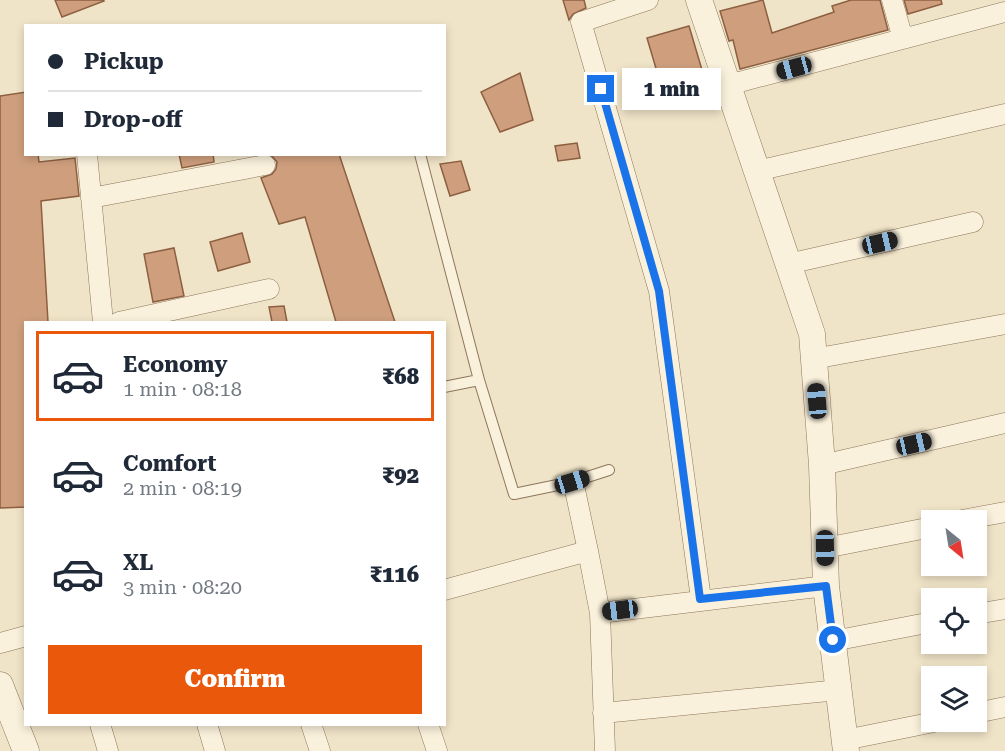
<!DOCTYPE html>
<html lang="en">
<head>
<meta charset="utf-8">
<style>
  body { margin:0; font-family:"Roboto Serif",serif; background:#f2f2f3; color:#1f2937; height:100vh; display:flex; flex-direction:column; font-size:22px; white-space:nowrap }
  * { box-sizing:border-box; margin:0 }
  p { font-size:20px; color:#747a83 }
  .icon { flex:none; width:33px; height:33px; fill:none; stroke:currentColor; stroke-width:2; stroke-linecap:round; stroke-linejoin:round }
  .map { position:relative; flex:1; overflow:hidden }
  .side { position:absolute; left:24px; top:321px; width:422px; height:405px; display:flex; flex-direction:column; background:#fff; border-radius:0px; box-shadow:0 3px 9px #0003 }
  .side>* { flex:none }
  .hud { position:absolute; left:24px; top:24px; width:422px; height:132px; border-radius:0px; box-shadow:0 3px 9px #0003; display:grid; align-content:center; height:132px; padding:0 24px; background:#fff }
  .needle { width:39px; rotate:150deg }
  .tools { position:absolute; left:921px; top:510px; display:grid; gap:12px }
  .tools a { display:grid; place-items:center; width:66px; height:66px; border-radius:0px; background:#fff; box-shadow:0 3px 9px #0003; font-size:30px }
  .end { position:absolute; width:27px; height:27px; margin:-14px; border:8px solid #1a73e8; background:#fff; box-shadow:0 0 0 3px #fff }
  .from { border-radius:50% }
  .bubble { position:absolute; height:42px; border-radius:0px; background:#fff; box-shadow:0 3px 9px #0003; font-size:20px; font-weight:800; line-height:42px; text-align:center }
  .car { position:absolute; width:18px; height:36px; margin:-18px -9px; border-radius:8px; box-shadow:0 0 4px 2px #0007; background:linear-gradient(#222 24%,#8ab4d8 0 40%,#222 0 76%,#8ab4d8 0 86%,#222 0) }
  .hud b { display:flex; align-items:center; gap:21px; height:57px; font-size:22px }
  .hud b+b { border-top:2px solid #e0e1e3 }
  .hud i { width:15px; height:15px; background:#1f2937 }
  ul { padding:10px 0 0; list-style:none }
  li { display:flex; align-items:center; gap:18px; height:90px; margin:0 12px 9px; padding:0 12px; border:3px solid transparent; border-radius:0px }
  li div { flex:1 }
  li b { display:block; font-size:22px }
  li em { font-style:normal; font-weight:800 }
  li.active { border-color:#ea580c }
  li>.icon { width:54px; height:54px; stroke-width:1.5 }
  .button { display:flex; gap:12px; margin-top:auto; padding:12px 24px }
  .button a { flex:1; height:69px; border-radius:0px; background:#ea580c; color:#fff; font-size:24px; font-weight:800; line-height:69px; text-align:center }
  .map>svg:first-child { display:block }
  .building { fill:#cf9f7d; stroke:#8d5f41; stroke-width:1.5 }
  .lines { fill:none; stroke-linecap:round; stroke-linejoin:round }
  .service-casing { stroke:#8d765c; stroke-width:12 }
  .minor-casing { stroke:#8d765c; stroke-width:21 }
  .tertiary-casing { stroke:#8d765c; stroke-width:27 }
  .service { stroke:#faf1dc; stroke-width:10 }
  .minor { stroke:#faf1dc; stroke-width:20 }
  .tertiary { stroke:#faf1dc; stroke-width:26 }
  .route { stroke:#1a73e8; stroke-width:8 }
</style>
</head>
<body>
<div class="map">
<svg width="1005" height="751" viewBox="0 0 1005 751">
  <rect width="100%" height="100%" fill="#f0e4c8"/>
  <!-- building -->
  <path class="building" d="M 55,0 L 103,0 L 104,1 L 62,17 Z
    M 563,0 L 584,0 L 586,8 L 573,14 L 569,20 Z
    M 763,0 L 772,33 L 834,12 L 832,6 L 851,0 L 880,0 L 888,30 L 740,69 L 733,40 L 729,41 L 720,11 Z
    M 904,0 L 941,0 L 942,4 L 908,14 Z
    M 689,26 L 710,97 L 668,109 L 647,38 Z
    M 520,73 L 533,120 L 500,132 L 481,92 Z
    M 26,92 L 26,154 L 38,154 L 39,162 L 75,158 L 79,196 L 41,201 L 48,322 L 26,322 L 26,507 L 0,508 L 0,96 Z
    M 577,143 L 580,158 L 558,161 L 555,146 Z
    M 179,154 L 213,154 L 214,162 L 182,168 Z
    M 270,154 L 339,154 L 395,322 L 336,322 L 305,217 L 279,224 L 261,178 L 272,174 L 276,169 L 277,162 Z
    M 461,161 L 470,190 L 450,196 L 440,164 Z
    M 242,233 L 250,262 L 218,271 L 210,242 Z
    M 174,248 L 184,296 L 153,302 L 144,254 Z
    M 284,306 L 287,322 L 272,322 L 269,307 Z"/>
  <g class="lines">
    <defs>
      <path id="service" d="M 420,154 L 479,380
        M 444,387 L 479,380 L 514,494 L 572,482 L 609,470"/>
      <path id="minor" d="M 648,0 L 581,22 L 659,291 L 701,599
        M 892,0 L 903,39
        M 728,85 L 1005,12
        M 87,154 L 103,322
        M 757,171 L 1005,114
        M 91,198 L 265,165
        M 788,264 L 973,222
        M 119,322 L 269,289
        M 813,359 L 1005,324
        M 822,465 L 1005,423
        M 575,490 L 588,551
        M 962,520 L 1005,512
        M 825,548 L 932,527
        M 444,590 L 588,551 L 600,613 L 826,586
        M 600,613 L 605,751
        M 976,614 L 1005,609
        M 833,641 L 932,622
        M 0,643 L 26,636
        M 603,713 L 839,690
        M 976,713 L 1005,707
        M 100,724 L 108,751
        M 207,724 L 215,751
        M 311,724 L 320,751
        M 428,724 L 437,751
        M 845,740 L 934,722"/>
      <path id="tertiary" d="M 699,0 L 812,334 L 822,465 L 826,586 L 846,751
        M 0,685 L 26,751"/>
    </defs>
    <!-- service casing -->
    <use href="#service" class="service-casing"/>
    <!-- minor casing -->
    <use href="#minor" class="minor-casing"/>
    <!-- tertiary casing -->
    <use href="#tertiary" class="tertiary-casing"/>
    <!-- service -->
    <use href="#service" class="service"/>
    <!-- minor -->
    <use href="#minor" class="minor"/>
    <!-- tertiary -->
    <use href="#tertiary" class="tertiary"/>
  </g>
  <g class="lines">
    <!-- route -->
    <path class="route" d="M 601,89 L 659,291 L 700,599 L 826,586 L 833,640"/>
  </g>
</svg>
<div class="tools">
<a><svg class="needle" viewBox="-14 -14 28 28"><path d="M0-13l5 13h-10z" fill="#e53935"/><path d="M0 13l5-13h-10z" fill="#747a83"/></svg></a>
<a><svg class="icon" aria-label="locate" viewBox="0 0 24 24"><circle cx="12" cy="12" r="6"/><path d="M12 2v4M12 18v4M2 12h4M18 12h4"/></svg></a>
<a><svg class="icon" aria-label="layers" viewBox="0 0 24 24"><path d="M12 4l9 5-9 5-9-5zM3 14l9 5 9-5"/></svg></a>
</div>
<i class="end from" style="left:833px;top:640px"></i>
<i class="end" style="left:601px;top:89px"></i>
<div class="bubble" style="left:622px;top:68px;width:99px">1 min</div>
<i class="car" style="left:794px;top:68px;rotate:255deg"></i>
<i class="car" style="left:880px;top:243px;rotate:77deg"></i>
<i class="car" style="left:817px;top:401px;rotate:355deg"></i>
<i class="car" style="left:914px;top:444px;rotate:77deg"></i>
<i class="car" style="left:572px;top:482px;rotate:73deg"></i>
<i class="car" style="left:825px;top:548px;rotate:179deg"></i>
<i class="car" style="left:620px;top:610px;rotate:263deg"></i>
<div class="hud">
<b><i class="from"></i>Pickup</b>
<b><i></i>Drop-off</b>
</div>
<section class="side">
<ul>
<li class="active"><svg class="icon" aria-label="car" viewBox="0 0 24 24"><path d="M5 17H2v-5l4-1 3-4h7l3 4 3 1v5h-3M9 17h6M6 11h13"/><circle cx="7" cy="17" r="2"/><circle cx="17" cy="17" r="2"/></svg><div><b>Economy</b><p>1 min · 08:18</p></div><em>₹68</em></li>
<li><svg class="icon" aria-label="car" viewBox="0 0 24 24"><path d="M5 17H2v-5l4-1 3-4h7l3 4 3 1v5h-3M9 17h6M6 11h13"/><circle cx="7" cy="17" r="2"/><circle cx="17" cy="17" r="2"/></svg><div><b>Comfort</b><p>2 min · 08:19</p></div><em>₹92</em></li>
<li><svg class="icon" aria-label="car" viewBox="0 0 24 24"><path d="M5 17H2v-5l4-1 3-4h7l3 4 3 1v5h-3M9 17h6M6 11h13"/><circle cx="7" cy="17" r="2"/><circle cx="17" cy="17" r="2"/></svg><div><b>XL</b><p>3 min · 08:20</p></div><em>₹116</em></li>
</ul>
<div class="button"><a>Confirm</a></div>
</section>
</div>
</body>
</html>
